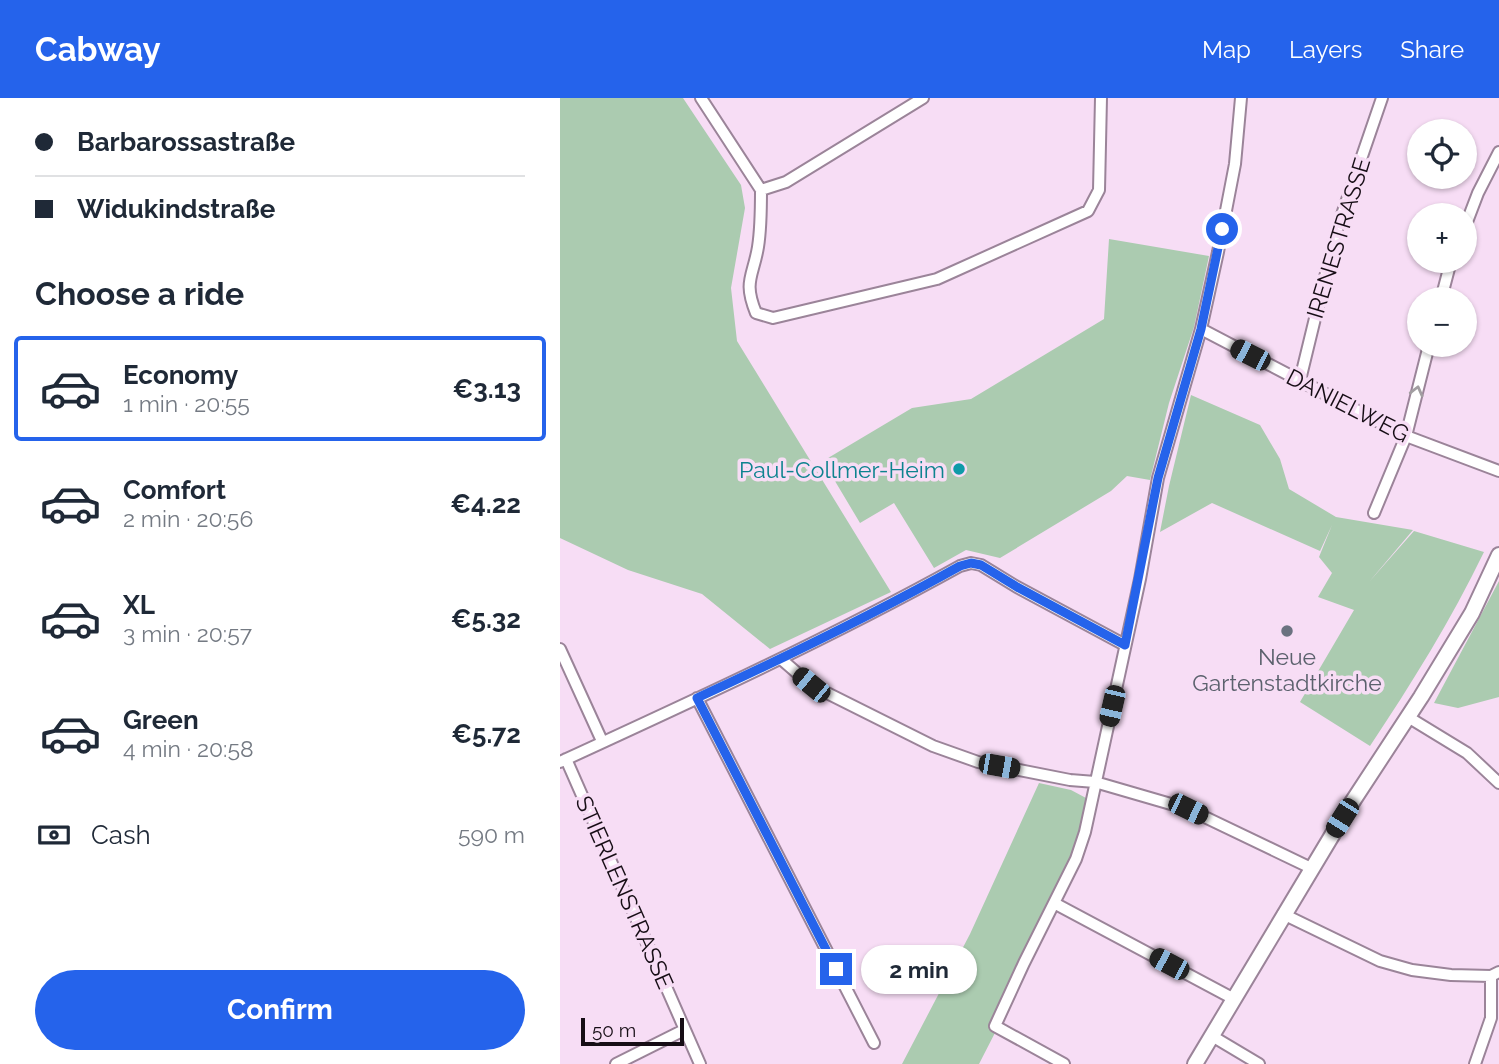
<!DOCTYPE html>
<html lang="en">
<head>
<meta charset="utf-8">
<style>
  body { margin:0; font-family:Raleway,sans-serif; background:#f6f6f7; color:#1f2937; height:100vh; display:flex; flex-direction:column; font-size:26px; white-space:nowrap }
  * { box-sizing:border-box; margin:0 }
  p { font-size:23px; color:#747a83 }
  .icon { flex:none; width:38px; height:38px; fill:none; stroke:currentColor; stroke-width:2; stroke-linecap:round; stroke-linejoin:round }
  .map { position:relative; flex:1; overflow:hidden }
  .details { display:flex; flex-direction:column; background:#fff; width:560px }
  .details>* { flex:none }
  .banner { display:grid; align-content:center; height:154px; padding:0 35px; background:#fff }
  .controls { position:absolute; left:847px; top:21px; display:grid; gap:14px }
  .controls a { display:grid; place-items:center; width:70px; height:70px; border-radius:50%; background:#fff; box-shadow:0 2px 5px #0004; font-size:35px }
  .scale { position:absolute; left:21px; bottom:18px; width:103px; box-sizing:border-box; padding-left:7px; border:4px solid #160d15; border-top:0; font-size:19px; line-height:24px; white-space:nowrap; color:#160d15; -webkit-text-stroke:5px #f7ddf5; paint-order:stroke }
  .end { position:absolute; width:32px; height:32px; margin:-16px; border:9px solid #2563eb; background:#fff; box-shadow:0 0 0 4px #fff }
  .from { border-radius:50% }
  .bubble { position:absolute; height:49px; border-radius:24px; background:#fff; box-shadow:0 2px 5px #0004; font-size:23px; font-weight:700; line-height:49px; text-align:center }
  .car { position:absolute; width:21px; height:42px; margin:-21px -10px; border-radius:9px; box-shadow:0 0 5px 2px #0007; background:linear-gradient(#222 24%,#8ab4d8 0 40%,#222 0 76%,#8ab4d8 0 86%,#222 0) }
  .banner b { display:flex; align-items:center; gap:24px; height:66px; font-size:26px }
  .banner b+b { border-top:2px solid #e0e1e3 }
  .banner i { width:18px; height:18px; background:#1f2937 }
  ul { padding:0; list-style:none }
  li { display:flex; align-items:center; gap:21px; height:105px; margin:0 14px 10px; padding:0 21px; border:4px solid transparent; border-radius:7px }
  li div { flex:1 }
  li b { display:block; font-size:26px }
  li em { font-style:normal; font-weight:700 }
  li.selected { border-color:#2563eb }
  li>.icon { width:63px; height:63px; stroke-width:1.5 }
  h2 { padding:0 35px; font-size:32px; line-height:84px }
  .pay { display:flex; align-items:center; gap:18px; height:77px; padding:0 35px; font-size:26px }
  .pay p { margin-inline-start:auto }
  .cta { display:flex; gap:14px; margin-top:auto; padding:14px 35px }
  .cta a { flex:1; height:80px; border-radius:42px; background:#2563eb; color:#fff; font-size:28px; font-weight:700; line-height:80px; text-align:center }
  header { display:flex; align-items:center; gap:42px; box-sizing:border-box; height:98px; padding:0 35px; background:#2563eb; color:#fff }
  header strong { font-size:33px }
  nav { display:flex; gap:38px; margin-inline-start:auto; font-size:24px }
  main { display:flex; flex:1; min-height:0 }
  .map>svg:first-child { display:block }
  .green { fill:#abcbb0 }
  .lines { fill:none; stroke-linecap:round; stroke-linejoin:round }
  .minor-casing { stroke:#9b8499; stroke-width:14 }
  .tertiary-casing { stroke:#9b8499; stroke-width:18 }
  .minor { stroke:#fff; stroke-width:10 }
  .tertiary { stroke:#fff; stroke-width:14 }
  .oneway { stroke:#a29ea1 }
  .route { stroke:#2563eb; stroke-width:9 }
  .culture-dot { fill:#0f9aa8; stroke:#f7ddf5; stroke-width:2.5 }
  .worship-dot { fill:#6b7280; stroke:#f7ddf5; stroke-width:2.5 }
  .labels { text-anchor:middle; dominant-baseline:central; stroke-width:7; stroke-linejoin:round; paint-order:stroke }
  .street-label { font-size:23px; fill:#160d15; stroke:#f7ddf5 }
  .culture-label { font-size:23px; fill:#0d838f; stroke:#f7ddf5; text-anchor:end }
  .worship-label { font-size:23px; fill:#5b616d; stroke:#f7ddf5 }
</style>
</head>
<body>
<header>
<strong>Cabway</strong>
<nav><a>Map</a><a>Layers</a><a>Share</a></nav>
</header>
<main>
<section class="details">
<div class="banner">
<b><i class="from"></i>Barbarossastraße</b>
<b><i></i>Widukindstraße</b>
</div>
<h2>Choose a ride</h2>
<ul>
<li class="selected"><svg class="icon" aria-label="car" viewBox="0 0 24 24"><path d="M5 17H2v-5l4-1 3-4h7l3 4 3 1v5h-3M9 17h6M6 11h13"/><circle cx="7" cy="17" r="2"/><circle cx="17" cy="17" r="2"/></svg><div><b>Economy</b><p>1 min · 20:55</p></div><em>€3.13</em></li>
<li><svg class="icon" aria-label="car" viewBox="0 0 24 24"><path d="M5 17H2v-5l4-1 3-4h7l3 4 3 1v5h-3M9 17h6M6 11h13"/><circle cx="7" cy="17" r="2"/><circle cx="17" cy="17" r="2"/></svg><div><b>Comfort</b><p>2 min · 20:56</p></div><em>€4.22</em></li>
<li><svg class="icon" aria-label="car" viewBox="0 0 24 24"><path d="M5 17H2v-5l4-1 3-4h7l3 4 3 1v5h-3M9 17h6M6 11h13"/><circle cx="7" cy="17" r="2"/><circle cx="17" cy="17" r="2"/></svg><div><b>XL</b><p>3 min · 20:57</p></div><em>€5.32</em></li>
<li><svg class="icon" aria-label="car" viewBox="0 0 24 24"><path d="M5 17H2v-5l4-1 3-4h7l3 4 3 1v5h-3M9 17h6M6 11h13"/><circle cx="7" cy="17" r="2"/><circle cx="17" cy="17" r="2"/></svg><div><b>Green</b><p>4 min · 20:58</p></div><em>€5.72</em></li>
</ul>
<div class="pay"><svg class="icon" aria-label="cash" viewBox="0 0 24 24"><path d="M3 7h18v10H3z"/><circle cx="12" cy="12" r="2"/></svg>Cash<p>590 m</p></div>
<div class="cta"><a>Confirm</a></div>
</section>
<div class="map">
<svg width="939" height="966" viewBox="0 0 939 966">
  <rect width="100%" height="100%" fill="#f7ddf5"/>
  <!-- green -->
  <path class="green" d="M 0,0 L 123,0 L 181,87 L 185,110 L 171,190 L 177,243 L 331,494 L 210,551 L 142,496 L 68,472 L 0,440 Z
    M 549,141 L 649,158 L 634,229 L 609,305 L 590,382 L 567,378 L 551,393 L 440,460 L 406,452 L 374,470 L 334,405 L 300,425 L 263,363 L 352,310 L 411,301 L 544,221 Z
    M 631,297 L 700,327 L 720,361 L 729,391 L 776,419 L 853,432 L 809,484 L 854,433 L 924,454 C 891,522 852,585 810,648 L 740,604 L 794,512 L 758,499 L 772,475 L 759,459 L 772,427 L 760,453 L 652,405 L 600,434 L 609,388 Z
    M 939,483 L 939,599 L 898,610 L 874,605 Z
    M 479,685 L 511,692 L 526,700 L 525,734 L 439,927 L 419,966 L 342,966 L 410,836 Z"/>
  <g class="lines">
    <defs>
      <path id="minor" d="M 141,0 L 201,92
        M 201,92 C 201,111 201,130 198,149 C 193,179 183,183 196,215 L 213,220 L 377,181 L 528,113 L 539,92 L 541,0
        M 201,92 L 226,84 L 363,0
        M 905,129 L 918,95 L 939,54
        M 881,201 L 891,163
        M 641,231 L 846,338 L 939,373
        M 740,282 L 776,134 L 822,0
        M 814,415 L 846,338 L 869,247
        M 0,551 L 42,643
        M 221,561 L 251,587 L 373,648 L 418,664 L 510,682 L 535,684 L 628,711 L 751,770
        M 137,600 L 314,945
        M 848,619 L 907,655 L 939,685
        M 6,661 L 140,966
        M 0,664 C 135,602 270,540 400,468 L 411,465 L 421,467 L 457,489 L 565,547
        M 494,805 L 674,901
        M 723,816 L 820,863 L 852,872 L 891,877 L 931,878 L 939,874
        M 652,938 L 699,966
        M 56,966 L 124,932
        M 504,966 L 435,928 L 464,865 L 516,761 L 525,734 L 580,481 L 598,380 L 641,231 L 658,154 L 675,66 L 681,0
        M 915,966 L 931,920 L 931,878"/>
      <path id="tertiary" d="M 635,966 L 789,709 L 861,599 L 912,515 L 939,457"/>
    </defs>
    <!-- minor casing -->
    <use href="#minor" class="minor-casing"/>
    <!-- tertiary casing -->
    <use href="#tertiary" class="tertiary-casing"/>
    <!-- minor -->
    <use href="#minor" class="minor"/>
    <!-- tertiary -->
    <use href="#tertiary" class="tertiary"/>
  </g>
  <!-- one-way arrows -->
  <defs><path id="oneway-chevron" d="M-2-3.5L2.5 0L-2 3.5" fill="none" stroke-width="1.6" stroke-linecap="round" stroke-linejoin="round" transform="scale(1.75)"/></defs>
  <use class="oneway" href="#oneway-chevron" transform="translate(857 293) rotate(-76)"/>
  <g class="lines">
    <!-- route -->
    <path class="route" d="M 276,871 L 137,600 C 226,559 314,516 400,468 L 411,465 L 421,467 L 457,489 L 565,547 L 598,380 L 641,231 L 662,131"/>
  </g>
  <!-- markers -->
  <circle class="culture-dot" cx="399" cy="371" r="7"/>
  <circle class="worship-dot" cx="727" cy="533" r="7"/>
  <g class="labels">
    <!-- street labels -->
    <g class="street-label">
      <text transform="translate(778 140) rotate(-73)">IRENESTRASSE</text>
      <text transform="translate(788 307) rotate(27)">DANIELWEG</text>
      <text transform="translate(65 794) rotate(66)">STIERLENSTRASSE</text>
    </g>
    <!-- culture labels -->
    <g class="culture-label">
      <text x="385" y="371">Paul-Collmer-Heim</text>
    </g>
    <!-- worship labels -->
    <g class="worship-label">
      <text x="727" y="558">Neue<tspan x="727" dy="26">Gartenstadtkirche</tspan></text>
    </g>
  </g>
</svg>
<div class="controls">
<a><svg class="icon" aria-label="locate" viewBox="0 0 24 24"><circle cx="12" cy="12" r="6"/><path d="M12 2v4M12 18v4M2 12h4M18 12h4"/></svg></a>
<a>+</a>
<a>−</a>
</div>
<div class="scale">50 m</div>
<i class="end from" style="left:662px;top:131px"></i>
<i class="end" style="left:276px;top:871px"></i>
<div class="bubble" style="left:301px;top:847px;width:116px">2 min</div>
<i class="car" style="left:690px;top:257px;rotate:297deg"></i>
<i class="car" style="left:251px;top:587px;rotate:309deg"></i>
<i class="car" style="left:552px;top:608px;rotate:193deg"></i>
<i class="car" style="left:439px;top:668px;rotate:100deg"></i>
<i class="car" style="left:628px;top:711px;rotate:116deg"></i>
<i class="car" style="left:782px;top:720px;rotate:212deg"></i>
<i class="car" style="left:609px;top:866px;rotate:298deg"></i>
</div>
</main>
</body>
</html>
